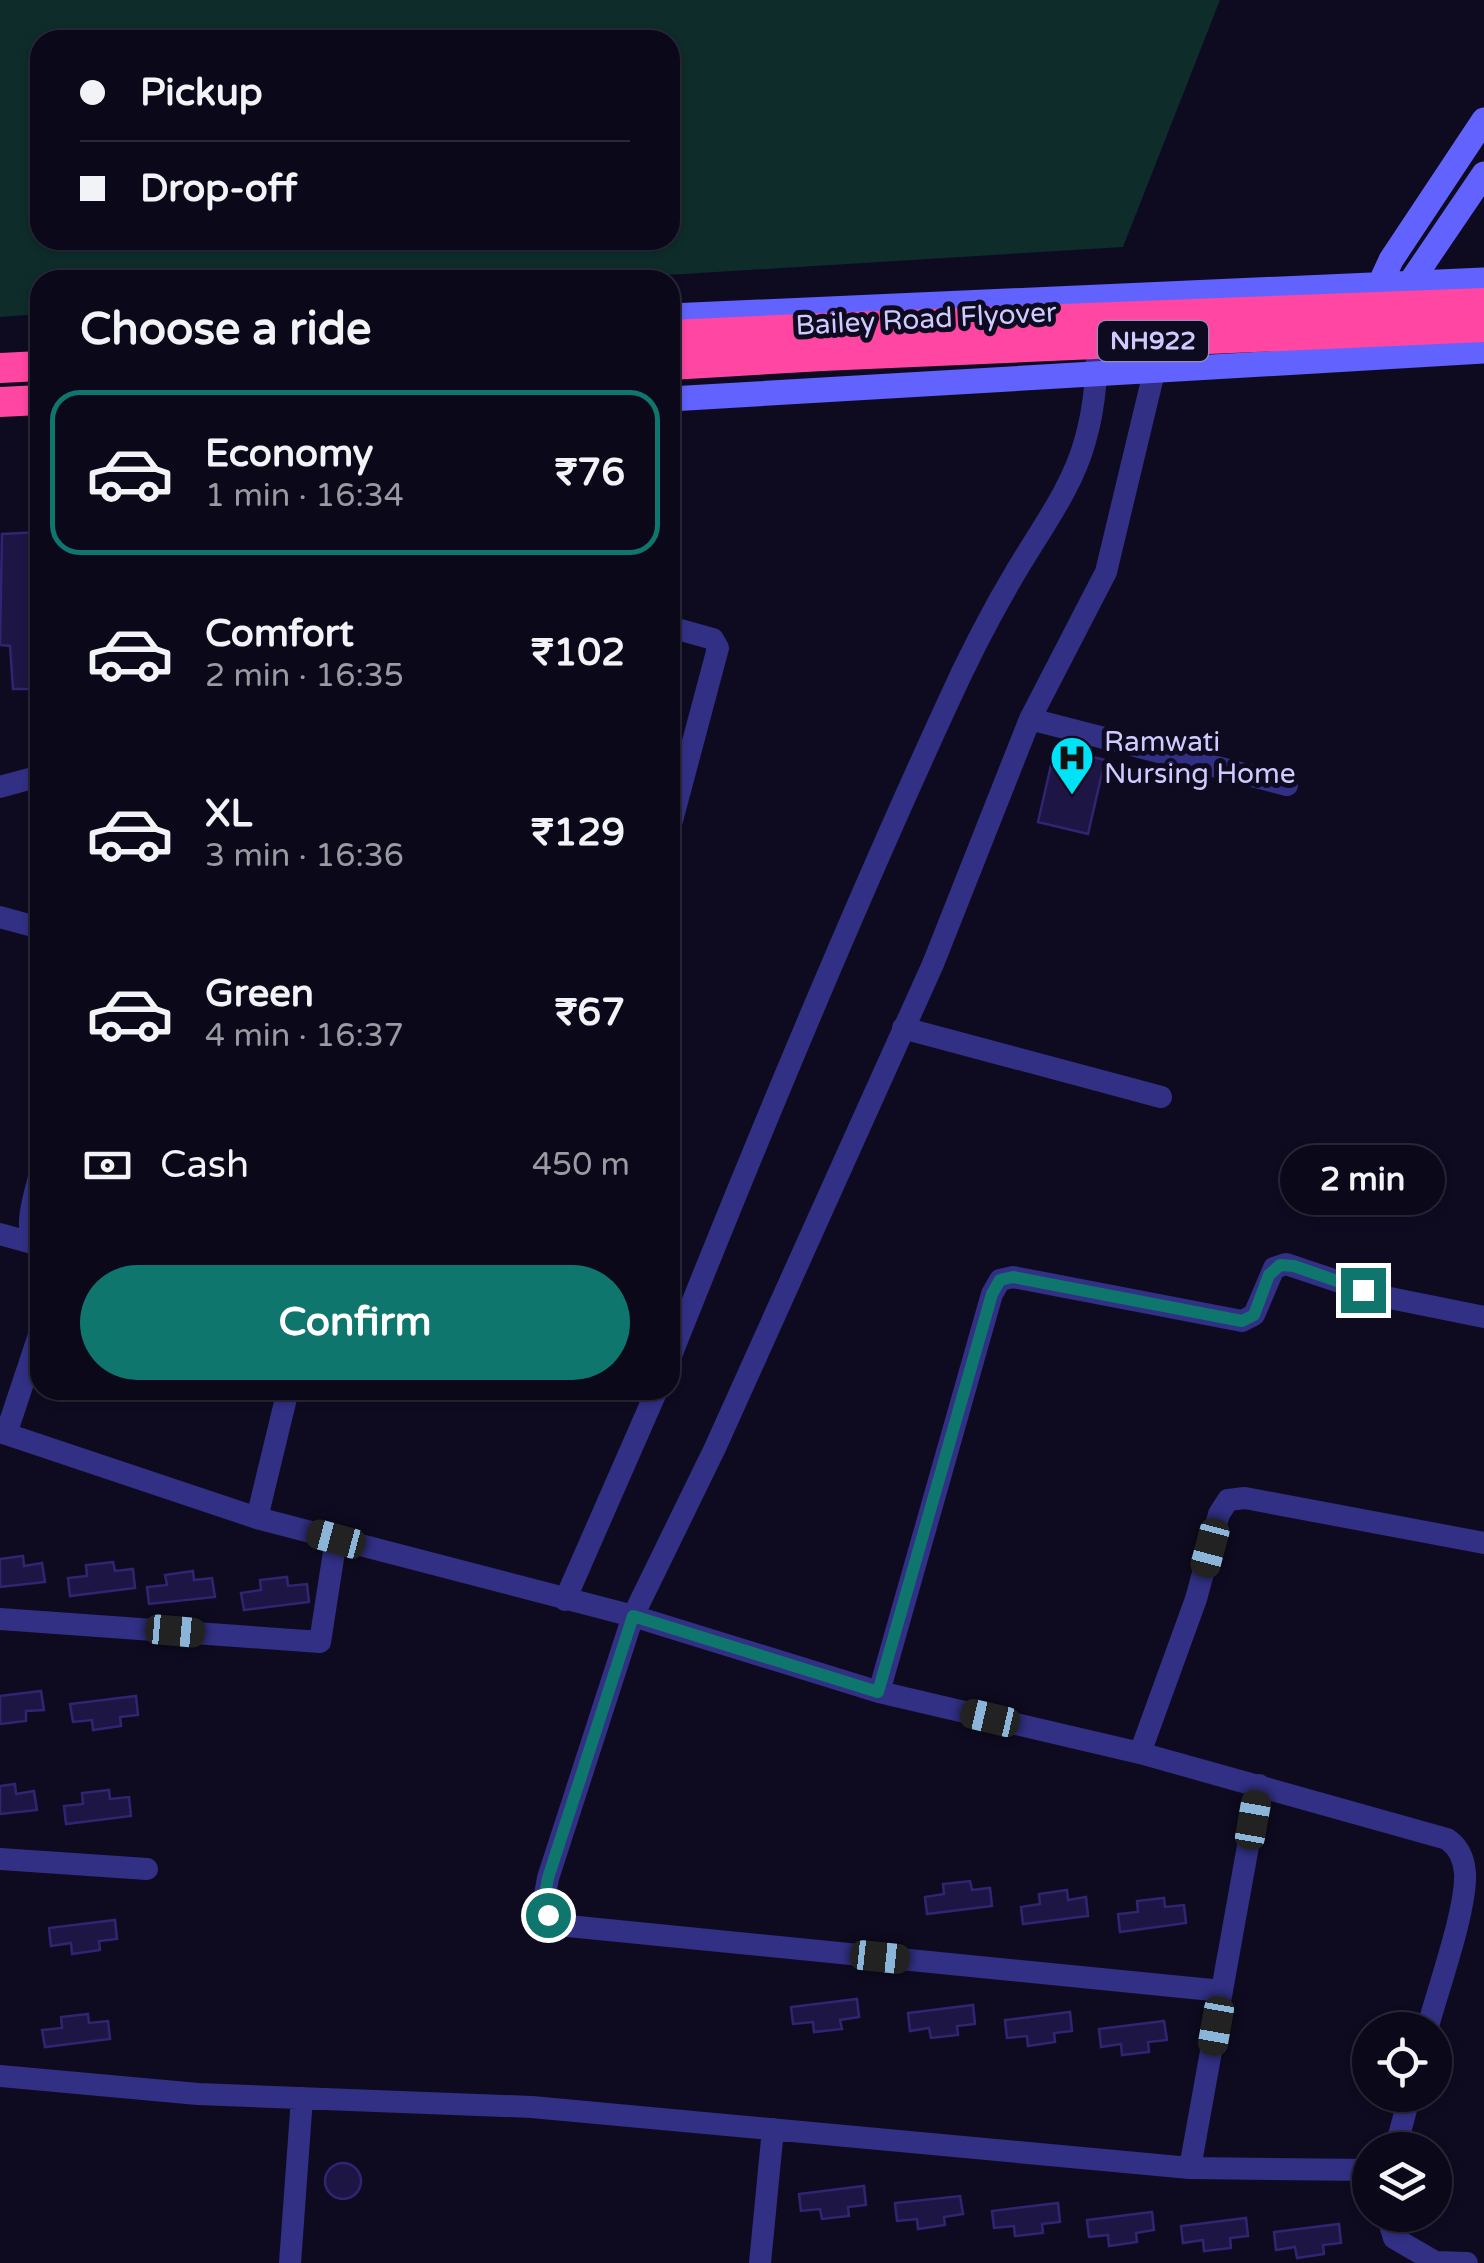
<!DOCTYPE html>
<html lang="en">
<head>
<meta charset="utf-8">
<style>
  body { margin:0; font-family:"Varela Round",sans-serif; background:#131122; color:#f1f3f6; height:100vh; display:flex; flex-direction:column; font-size:38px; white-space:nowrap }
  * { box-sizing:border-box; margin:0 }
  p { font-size:32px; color:#999aa2 }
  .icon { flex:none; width:55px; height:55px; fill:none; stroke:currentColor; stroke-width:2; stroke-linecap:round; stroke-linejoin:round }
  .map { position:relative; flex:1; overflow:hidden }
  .panel { position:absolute; left:30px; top:270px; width:650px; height:1130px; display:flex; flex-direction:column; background:#0a0819; border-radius:30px; box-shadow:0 2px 8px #0004,0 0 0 2px #2a2938 }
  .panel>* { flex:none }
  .banner { position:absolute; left:30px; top:30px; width:650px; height:220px; border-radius:30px; box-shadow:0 2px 8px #0004,0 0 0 2px #2a2938; display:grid; align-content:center; height:220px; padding:0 50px; background:#0a0819 }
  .buttons { position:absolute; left:1352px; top:2012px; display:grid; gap:20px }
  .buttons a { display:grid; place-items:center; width:100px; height:100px; border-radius:50%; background:#0a0819; box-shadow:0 2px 8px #0004,0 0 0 2px #2a2938; font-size:50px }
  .end { position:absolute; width:45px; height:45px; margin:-22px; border:12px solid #0f766e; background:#fff; box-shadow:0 0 0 5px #fff }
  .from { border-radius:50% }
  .bubble { position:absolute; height:70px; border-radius:35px; background:#0a0819; box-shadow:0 2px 8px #0004,0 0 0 2px #2a2938; font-size:32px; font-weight:700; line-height:70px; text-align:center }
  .car { position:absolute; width:30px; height:60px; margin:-30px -15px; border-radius:12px; box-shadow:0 0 8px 2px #0007; background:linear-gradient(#222 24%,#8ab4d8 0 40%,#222 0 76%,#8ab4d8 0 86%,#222 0) }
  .banner b { display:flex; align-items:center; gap:35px; height:95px; font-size:38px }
  .banner b+b { border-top:2px solid #2a2938 }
  .banner i { width:25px; height:25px; background:#f1f3f6 }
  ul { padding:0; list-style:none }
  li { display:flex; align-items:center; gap:30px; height:165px; margin:0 20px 15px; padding:0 30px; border:5px solid transparent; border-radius:30px }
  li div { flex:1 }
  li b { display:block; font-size:38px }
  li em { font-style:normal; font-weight:700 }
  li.selected { border-color:#0f766e }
  li>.icon { width:90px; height:90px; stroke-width:1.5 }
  h2 { padding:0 50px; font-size:45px; line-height:120px }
  .pay { display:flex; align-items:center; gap:25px; height:110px; padding:0 50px; font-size:38px }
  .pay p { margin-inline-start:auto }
  .action { display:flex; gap:20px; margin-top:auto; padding:20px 50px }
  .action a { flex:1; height:115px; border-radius:60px; background:#0f766e; color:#fff; font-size:40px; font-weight:700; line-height:115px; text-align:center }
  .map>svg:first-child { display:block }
  .green { fill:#0d2c2a; fill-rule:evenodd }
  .building { fill:#1d1544; stroke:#322472; stroke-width:2.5 }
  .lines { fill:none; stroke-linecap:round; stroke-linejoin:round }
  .street { stroke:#313085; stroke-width:22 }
  .secondary { stroke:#6262ff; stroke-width:25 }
  .highway { stroke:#ff46a3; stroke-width:30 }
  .highway-bridge { stroke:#ff46a3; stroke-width:30 }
  .route { stroke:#0f766e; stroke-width:12 }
  .labels { text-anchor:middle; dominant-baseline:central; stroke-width:10; stroke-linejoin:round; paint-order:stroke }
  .shield { fill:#0e0b21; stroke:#9591bc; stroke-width:2.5 }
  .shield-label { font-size:25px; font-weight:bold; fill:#cfcbff }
  .street-label { font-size:28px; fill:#cfcbff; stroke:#0e0b21 }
  .poi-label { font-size:28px; fill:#cfcbff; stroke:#0e0b21; text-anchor:start }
</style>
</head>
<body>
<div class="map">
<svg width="1484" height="2263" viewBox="0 0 1484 2263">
  <rect width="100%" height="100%" fill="#0e0b21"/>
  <!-- green -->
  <path class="green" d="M 0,0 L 1220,0 L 1123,247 L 587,280 L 40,280 L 40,314 L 0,317 ZM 40,40 L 670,40 L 670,240 L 40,240 Z"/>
  <!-- building -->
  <path class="building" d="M 40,532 L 40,689 L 13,689 L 10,646 L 0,645 L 2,534 Z
    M 1055,748 L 1105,760 L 1088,834 L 1038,822 Z
    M 23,1556 L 24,1566 L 42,1563 L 45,1582 L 0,1587 L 0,1559 Z
    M 113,1562 L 115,1571 L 133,1569 L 135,1588 L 70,1596 L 68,1578 L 87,1576 L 86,1565 Z
    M 193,1571 L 194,1580 L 212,1578 L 215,1597 L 149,1604 L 147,1587 L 167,1585 L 165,1575 Z
    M 287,1577 L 288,1586 L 307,1584 L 309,1602 L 244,1610 L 241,1593 L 261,1590 L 260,1580 Z
    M 41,1691 L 44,1710 L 26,1711 L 26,1721 L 0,1724 L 0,1696 Z
    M 136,1696 L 138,1715 L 120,1717 L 121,1726 L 93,1730 L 92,1720 L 73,1722 L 70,1704 Z
    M 15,1784 L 16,1794 L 34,1791 L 37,1810 L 0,1814 L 0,1786 Z
    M 109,1790 L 110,1799 L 129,1797 L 131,1816 L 66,1824 L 64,1806 L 83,1804 L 82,1793 Z
    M 970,1881 L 972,1890 L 990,1888 L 992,1906 L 927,1914 L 925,1897 L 944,1894 L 943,1884 Z
    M 1067,1890 L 1068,1900 L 1086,1897 L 1088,1916 L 1023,1924 L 1021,1907 L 1040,1904 L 1039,1894 Z
    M 1164,1898 L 1165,1907 L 1184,1905 L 1186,1923 L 1120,1932 L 1118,1914 L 1138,1912 L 1137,1901 Z
    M 115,1920 L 117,1939 L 99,1941 L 100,1950 L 72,1954 L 71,1943 L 51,1946 L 49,1928 Z
    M 857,1999 L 859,2017 L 840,2020 L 842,2029 L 814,2032 L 813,2022 L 793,2024 L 791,2007 Z
    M 973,2005 L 975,2024 L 957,2026 L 958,2035 L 931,2038 L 929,2028 L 910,2031 L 908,2013 Z
    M 1070,2012 L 1072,2031 L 1054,2033 L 1055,2042 L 1028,2046 L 1027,2036 L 1007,2038 L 1005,2020 Z
    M 88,2014 L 89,2023 L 108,2021 L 110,2039 L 45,2047 L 42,2030 L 62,2028 L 61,2017 Z
    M 1164,2021 L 1167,2040 L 1148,2042 L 1149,2052 L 1122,2055 L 1121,2044 L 1101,2047 L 1099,2029 Z
    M325 2181a18 18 0 1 1 36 0a18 18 0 1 1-36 0Z
    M 864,2186 L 866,2205 L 848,2207 L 849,2216 L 822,2219 L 820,2209 L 801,2211 L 799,2194 Z
    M 960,2196 L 963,2214 L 944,2217 L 945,2225 L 918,2229 L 917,2219 L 897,2221 L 895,2203 Z
    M 1058,2203 L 1060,2222 L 1042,2224 L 1043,2233 L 1015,2236 L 1014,2226 L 994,2228 L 992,2211 Z
    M 1152,2212 L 1154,2230 L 1136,2233 L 1137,2242 L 1109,2246 L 1108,2235 L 1089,2237 L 1087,2220 Z
    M 1246,2218 L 1248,2236 L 1230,2238 L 1231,2248 L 1204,2251 L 1203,2240 L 1183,2243 L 1181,2226 Z
    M 1339,2224 L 1341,2243 L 1323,2245 L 1324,2254 L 1297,2258 L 1295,2247 L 1276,2250 L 1274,2232 Z"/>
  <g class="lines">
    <!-- street -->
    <path class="street" d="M 1155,368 L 1106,572 L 1030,719 L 933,964 L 715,1448 L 633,1616 L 548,1878 L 544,1900 L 553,1924 L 568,1926 L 1222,1991
      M 670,627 L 713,639 L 718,648 L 670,828
      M 1030,719 L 1287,785
      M 0,787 L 40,776
      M 0,917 L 40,928
      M 903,1028 L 1161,1097
      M 40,1172 C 35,1198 20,1230 40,1251
      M 0,1234 L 32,1243
      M 670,1358 C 757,1140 847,922 945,709 C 967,660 991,613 1018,568 C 1043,526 1072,488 1085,441 C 1096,404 1097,366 1098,328
      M 0,1432 L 257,1518 L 633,1616 L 879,1692 L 1140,1753 L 1447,1839 C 1459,1847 1464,1860 1465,1873 C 1467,1909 1437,1992 1427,2030
      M 6,1434 L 40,1332
      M 257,1518 L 288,1390
      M 565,1600 L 657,1390
      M 0,1619 L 320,1642 L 336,1539
      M 879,1692 L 992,1294 L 1000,1280 L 1013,1277 L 1242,1321 L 1254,1315 L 1274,1268 L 1286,1264 L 1385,1297 L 1484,1317
      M 1140,1753 L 1196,1599 L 1219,1514 L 1228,1500 L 1245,1498 L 1484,1543
      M 0,1859 L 147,1869
      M 0,2076 L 198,2094 L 532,2107 L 1190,2168 L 1370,2170
      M 1395,2150 L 1410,2095
      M 1190,2168 L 1259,1785
      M 1387,2215 L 1394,2238 L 1437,2263
      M 1435,2262 L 1467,2263
      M 290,2263 L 302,2098
      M 760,2263 L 773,2129"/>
    <!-- secondary -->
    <path class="secondary" d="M 1409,295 L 1410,283 L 1484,174
      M 1379,297 L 1380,284 L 1391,260 L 1484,120
      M 670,316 L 1484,280
      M 670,399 L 1484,351"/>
    <!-- highway -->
    <path class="highway" d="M 670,335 L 823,328
      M 670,365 L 822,356
      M 0,368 L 40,366
      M 0,402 L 40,400"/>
    <!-- highway-bridge -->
    <path class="highway-bridge" d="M 823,328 L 1484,303
      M 822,356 L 1484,327"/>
  </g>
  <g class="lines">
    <!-- route -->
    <path class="route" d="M 548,1915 L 544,1900 L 548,1878 L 633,1616 L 878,1692 L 992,1294 L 1000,1280 L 1013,1277 L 1242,1321 L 1254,1315 L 1269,1275 L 1280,1265 L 1294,1266 L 1363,1290"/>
  </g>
  <!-- icons -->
  <defs>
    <symbol id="hospital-pin" viewBox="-11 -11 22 30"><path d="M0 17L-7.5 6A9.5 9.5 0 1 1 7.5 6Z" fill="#00e3f6" stroke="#0e0b21"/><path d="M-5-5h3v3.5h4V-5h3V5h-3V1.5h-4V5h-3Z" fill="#111"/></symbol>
  </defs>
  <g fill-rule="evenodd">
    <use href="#hospital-pin" x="1047" y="733" width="50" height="68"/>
  </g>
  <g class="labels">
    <!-- shield labels -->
    <rect class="shield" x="1098" y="321" width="110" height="40" rx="8"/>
    <g class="shield-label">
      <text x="1153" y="341">NH922</text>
    </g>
    <!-- street labels -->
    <g class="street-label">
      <text transform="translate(926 319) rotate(-3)">Bailey Road Flyover</text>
    </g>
    <!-- poi labels -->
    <g class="poi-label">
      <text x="1104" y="742">Ramwati<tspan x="1104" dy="32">Nursing Home</tspan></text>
    </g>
  </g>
</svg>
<div class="buttons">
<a><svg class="icon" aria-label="locate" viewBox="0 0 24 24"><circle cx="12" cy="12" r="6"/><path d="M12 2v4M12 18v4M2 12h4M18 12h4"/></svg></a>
<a><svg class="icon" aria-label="layers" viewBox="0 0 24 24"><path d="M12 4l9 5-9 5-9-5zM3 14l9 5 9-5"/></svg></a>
</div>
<i class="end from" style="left:548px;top:1915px"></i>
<i class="end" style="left:1363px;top:1290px"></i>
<div class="bubble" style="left:1280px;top:1145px;width:165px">2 min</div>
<i class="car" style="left:336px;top:1539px;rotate:285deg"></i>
<i class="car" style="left:1210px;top:1548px;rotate:195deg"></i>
<i class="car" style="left:175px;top:1631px;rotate:95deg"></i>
<i class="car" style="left:990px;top:1718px;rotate:283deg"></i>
<i class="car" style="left:1253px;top:1820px;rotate:10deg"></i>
<i class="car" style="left:880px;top:1957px;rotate:96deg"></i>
<i class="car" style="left:1216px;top:2026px;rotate:190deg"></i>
<div class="banner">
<b><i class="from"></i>Pickup</b>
<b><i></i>Drop-off</b>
</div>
<section class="panel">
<h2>Choose a ride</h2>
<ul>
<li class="selected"><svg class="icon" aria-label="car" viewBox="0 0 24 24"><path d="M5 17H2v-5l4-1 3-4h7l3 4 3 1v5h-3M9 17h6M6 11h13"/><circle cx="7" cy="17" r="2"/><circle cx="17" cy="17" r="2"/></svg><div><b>Economy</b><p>1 min · 16:34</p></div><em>₹76</em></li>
<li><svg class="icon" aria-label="car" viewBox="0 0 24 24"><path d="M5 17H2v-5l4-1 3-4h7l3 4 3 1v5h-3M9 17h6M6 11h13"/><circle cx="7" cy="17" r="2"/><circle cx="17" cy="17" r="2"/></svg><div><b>Comfort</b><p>2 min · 16:35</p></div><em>₹102</em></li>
<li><svg class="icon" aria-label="car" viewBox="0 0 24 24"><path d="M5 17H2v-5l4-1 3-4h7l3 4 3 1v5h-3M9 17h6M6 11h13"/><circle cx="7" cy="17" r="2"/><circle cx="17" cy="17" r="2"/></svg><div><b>XL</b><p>3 min · 16:36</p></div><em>₹129</em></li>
<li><svg class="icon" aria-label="car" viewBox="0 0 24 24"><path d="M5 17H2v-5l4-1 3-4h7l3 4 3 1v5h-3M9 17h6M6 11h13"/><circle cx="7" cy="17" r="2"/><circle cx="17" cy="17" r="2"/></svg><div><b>Green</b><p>4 min · 16:37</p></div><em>₹67</em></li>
</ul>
<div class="pay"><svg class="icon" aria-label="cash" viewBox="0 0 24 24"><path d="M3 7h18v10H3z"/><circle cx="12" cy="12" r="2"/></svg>Cash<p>450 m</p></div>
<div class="action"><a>Confirm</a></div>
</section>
</div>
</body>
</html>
